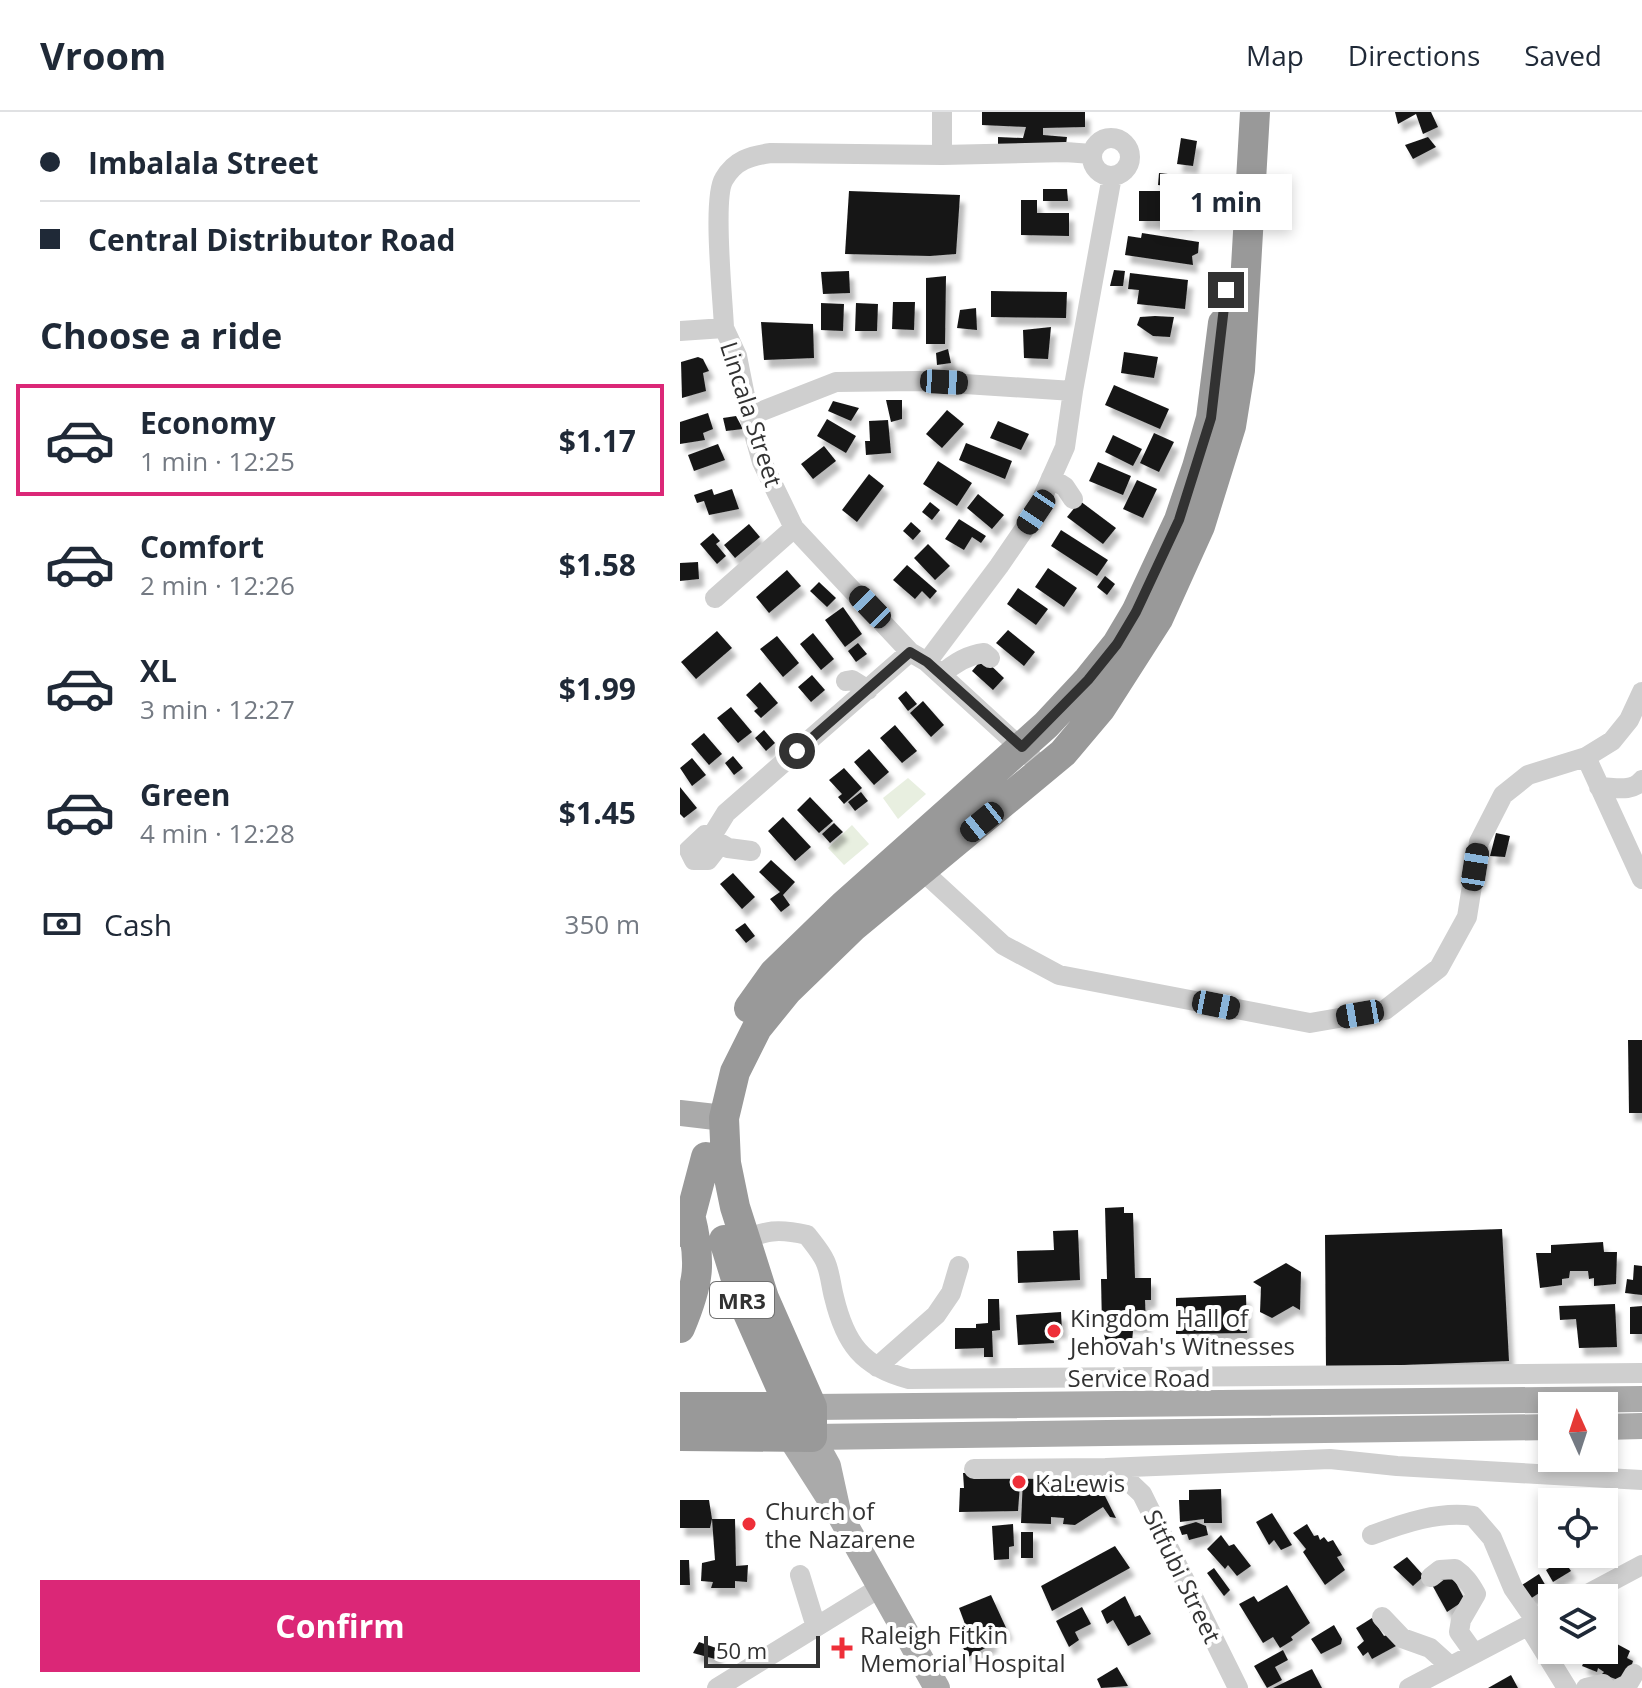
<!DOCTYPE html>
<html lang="en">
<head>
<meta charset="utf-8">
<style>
  body { margin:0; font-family:"Open Sans",sans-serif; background:#f2f2f3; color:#1f2937; height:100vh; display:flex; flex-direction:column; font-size:30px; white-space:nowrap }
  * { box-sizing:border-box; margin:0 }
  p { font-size:26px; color:#747a83 }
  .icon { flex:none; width:44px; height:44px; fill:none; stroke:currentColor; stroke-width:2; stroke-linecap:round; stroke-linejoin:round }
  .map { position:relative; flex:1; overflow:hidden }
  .sheet { display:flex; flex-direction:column; background:#fff; width:680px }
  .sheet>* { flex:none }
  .hud { display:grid; align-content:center; height:176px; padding:0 40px; background:#fff }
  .needle { width:52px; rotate:357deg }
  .tools { position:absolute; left:858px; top:1280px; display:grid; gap:16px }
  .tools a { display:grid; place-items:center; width:80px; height:80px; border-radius:0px; background:#fff; box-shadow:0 4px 12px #0003; font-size:40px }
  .scale { position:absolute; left:24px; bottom:20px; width:116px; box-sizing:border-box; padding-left:8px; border:4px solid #323232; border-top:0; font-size:22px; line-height:28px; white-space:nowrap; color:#323232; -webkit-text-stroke:6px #fff; paint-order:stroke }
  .end { position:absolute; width:36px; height:36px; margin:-18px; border:10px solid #323232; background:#fff; box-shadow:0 0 0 4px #fff }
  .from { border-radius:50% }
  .bubble { position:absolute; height:56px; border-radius:0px; background:#fff; box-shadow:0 4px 12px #0003; font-size:26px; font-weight:700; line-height:56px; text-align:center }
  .car { position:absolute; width:24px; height:48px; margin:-24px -12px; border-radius:10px; box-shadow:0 0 6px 2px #0007; background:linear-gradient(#222 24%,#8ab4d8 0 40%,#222 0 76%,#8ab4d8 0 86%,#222 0) }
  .hud b { display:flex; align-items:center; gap:28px; height:76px; font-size:30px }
  .hud b+b { border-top:2px solid #e0e1e3 }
  .hud i { width:20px; height:20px; background:#1f2937 }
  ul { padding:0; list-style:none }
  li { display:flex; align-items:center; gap:24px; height:112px; margin:0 16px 12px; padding:0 24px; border:4px solid transparent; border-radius:0px }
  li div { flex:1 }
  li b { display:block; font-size:30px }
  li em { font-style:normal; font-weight:700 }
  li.selected { border-color:#db2777 }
  li>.icon { width:72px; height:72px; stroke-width:1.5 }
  h2 { padding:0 40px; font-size:36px; line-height:96px }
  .pay { display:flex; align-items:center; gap:20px; height:88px; padding:0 40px; font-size:30px }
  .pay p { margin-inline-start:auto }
  .button { display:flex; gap:16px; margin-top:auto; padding:16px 40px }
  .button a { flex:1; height:92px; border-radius:0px; background:#db2777; color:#fff; font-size:32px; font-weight:700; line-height:92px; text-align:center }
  header { display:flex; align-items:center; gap:48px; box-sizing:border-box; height:112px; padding:0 40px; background:#fff; border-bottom:2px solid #e0e1e3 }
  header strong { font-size:38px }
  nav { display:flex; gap:44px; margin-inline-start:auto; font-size:28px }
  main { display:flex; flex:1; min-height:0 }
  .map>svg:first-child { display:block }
  .green { fill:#e8efe0 }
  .building { fill:#191919; filter:url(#shadow) }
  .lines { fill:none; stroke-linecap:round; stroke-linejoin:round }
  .minor { stroke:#cfcfcf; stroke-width:20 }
  .major { stroke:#aaa; stroke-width:26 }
  .highway { stroke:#999; stroke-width:30 }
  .route { stroke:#323232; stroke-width:10 }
  .poi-dot { fill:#ee2f39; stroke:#fff; stroke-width:3 }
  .labels { text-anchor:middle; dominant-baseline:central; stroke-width:8; stroke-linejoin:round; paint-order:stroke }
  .shield { fill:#fff; stroke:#707070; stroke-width:2 }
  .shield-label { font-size:22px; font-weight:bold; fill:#323232 }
  .street-label { font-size:24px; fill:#323232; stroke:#fff }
  .poi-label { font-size:24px; fill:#323232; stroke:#fff; text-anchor:start }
</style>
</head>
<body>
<header>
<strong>Vroom</strong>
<nav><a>Map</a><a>Directions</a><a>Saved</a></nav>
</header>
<main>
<section class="sheet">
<div class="hud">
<b><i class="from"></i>Imbalala Street</b>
<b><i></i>Central Distributor Road</b>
</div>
<h2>Choose a ride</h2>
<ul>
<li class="selected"><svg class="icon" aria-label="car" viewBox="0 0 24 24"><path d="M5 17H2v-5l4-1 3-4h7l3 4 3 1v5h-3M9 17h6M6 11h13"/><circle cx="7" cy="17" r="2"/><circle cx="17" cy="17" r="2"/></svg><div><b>Economy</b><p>1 min · 12:25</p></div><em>$1.17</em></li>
<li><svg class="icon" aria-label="car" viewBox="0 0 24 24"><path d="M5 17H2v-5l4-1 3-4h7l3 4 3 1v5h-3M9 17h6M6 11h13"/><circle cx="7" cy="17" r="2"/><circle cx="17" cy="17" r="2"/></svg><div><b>Comfort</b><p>2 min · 12:26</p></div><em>$1.58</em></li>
<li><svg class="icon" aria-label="car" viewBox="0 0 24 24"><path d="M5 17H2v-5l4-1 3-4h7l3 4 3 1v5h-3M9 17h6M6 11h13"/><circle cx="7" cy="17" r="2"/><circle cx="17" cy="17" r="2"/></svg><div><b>XL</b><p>3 min · 12:27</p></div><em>$1.99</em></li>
<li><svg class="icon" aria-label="car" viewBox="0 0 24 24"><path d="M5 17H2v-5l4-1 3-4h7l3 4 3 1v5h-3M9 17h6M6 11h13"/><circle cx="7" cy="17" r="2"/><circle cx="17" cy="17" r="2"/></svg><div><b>Green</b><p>4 min · 12:28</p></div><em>$1.45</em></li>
</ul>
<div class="pay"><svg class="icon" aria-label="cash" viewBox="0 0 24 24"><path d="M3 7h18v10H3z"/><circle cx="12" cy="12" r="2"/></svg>Cash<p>350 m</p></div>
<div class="button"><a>Confirm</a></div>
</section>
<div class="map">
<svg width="962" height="1576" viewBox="0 0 962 1576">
  <defs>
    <filter id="shadow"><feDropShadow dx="5" dy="8" stdDeviation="2" flood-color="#0004"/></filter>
  </defs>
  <rect width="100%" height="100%" fill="#fff"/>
  <!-- green -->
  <path class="green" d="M 228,666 L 246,682 L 218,707 L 203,686 Z
    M 172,713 L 189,732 L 164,753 L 148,736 Z"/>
  <!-- building -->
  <path class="building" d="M 302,0 L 405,0 L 405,15 L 363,16 L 363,23 L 387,25 L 385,40 L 318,36 L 318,25 L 343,26 L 346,15 L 302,13 Z
    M 715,0 L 751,0 L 758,15 L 743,22 L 736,2 L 718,12 Z
    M 748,25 L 756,35 L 733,47 L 725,33 Z
    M 501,26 L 517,29 L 513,54 L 497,52 Z
    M 479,61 L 497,63 L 496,75 L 478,73 Z
    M 363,77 L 387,77 L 388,89 L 363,89 Z
    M 169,79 L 280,83 L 276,142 L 250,144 L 165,142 Z
    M 459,79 L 508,79 L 508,109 L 459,109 Z
    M 341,88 L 357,88 L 357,101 L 389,101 L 389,124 L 341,123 Z
    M 462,121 L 519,130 L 518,141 L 512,144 L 513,153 L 445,143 L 448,124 L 461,126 Z
    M 434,158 L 445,159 L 443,174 L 430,174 Z
    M 169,159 L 170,181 L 143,182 L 141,160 Z
    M 450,161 L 508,168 L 505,197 L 457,192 L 459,178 L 448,177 Z
    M 266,164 L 265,232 L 246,232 L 246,166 Z
    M 311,179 L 387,180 L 386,206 L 311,205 Z
    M 213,190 L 235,190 L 234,218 L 212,217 Z
    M 141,191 L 164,192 L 163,219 L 141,218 Z
    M 176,191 L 198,192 L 197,219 L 175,219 Z
    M 296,196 L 297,218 L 277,216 L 280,198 Z
    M 475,204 L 494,205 L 490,225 L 473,224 L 457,213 L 460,205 Z
    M 81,210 L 133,212 L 134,246 L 84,248 Z
    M 371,215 L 368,247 L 344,246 L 343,218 Z
    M 268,237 L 271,251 L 257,253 L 256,241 Z
    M 444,240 L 478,245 L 474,266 L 441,261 Z
    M 18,245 L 23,247 L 29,259 L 23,261 L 26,279 L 2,286 L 1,250 Z
    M 434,273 L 489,297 L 480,317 L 425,293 Z
    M 206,288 L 222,288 L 222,307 L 211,310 Z
    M 153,289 L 179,296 L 171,309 L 148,299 Z
    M 267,298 L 284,312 L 262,336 L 246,322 Z
    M 28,301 L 33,317 L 23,321 L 25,328 L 0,332 L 0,310 Z
    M 56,304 L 63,317 L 46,319 L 43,306 Z
    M 147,307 L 176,324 L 166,341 L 137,324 Z
    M 208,308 L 211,341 L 186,343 L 185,329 L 190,329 L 189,309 Z
    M 318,309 L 349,322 L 341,338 L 310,326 Z
    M 474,321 L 494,330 L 479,360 L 460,351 Z
    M 433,323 L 462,337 L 453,354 L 425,340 Z
    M 286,331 L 332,349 L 325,367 L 279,348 Z
    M 38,332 L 45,348 L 14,359 L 8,343 Z
    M 144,334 L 156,349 L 133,367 L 121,352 Z
    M 258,349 L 292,371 L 277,394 L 243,372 Z
    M 418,350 L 451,364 L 443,383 L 409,369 Z
    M 189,362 L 204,374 L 177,410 L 162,398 Z
    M 457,368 L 477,377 L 463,406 L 443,397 Z
    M 32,377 L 34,383 L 52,377 L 59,397 L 29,403 L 24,389 L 17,391 L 14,383 Z
    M 298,382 L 324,403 L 312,417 L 287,396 Z
    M 400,389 L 436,416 L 423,432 L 387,405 Z
    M 250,390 L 260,398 L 252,408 L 242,400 Z
    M 279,407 L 306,424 L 301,431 L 292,425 L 284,438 L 265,427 Z
    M 231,410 L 241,419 L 233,428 L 223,419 Z
    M 69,412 L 80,425 L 55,446 L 44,433 Z
    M 381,418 L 428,448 L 417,464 L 371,434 Z
    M 33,421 L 40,429 L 36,432 L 46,444 L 37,452 L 20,432 Z
    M 248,432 L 270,454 L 255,468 L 234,446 Z
    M 18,450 L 19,467 L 0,469 L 0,451 Z
    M 227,453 L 257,479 L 250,487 L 242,479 L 235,487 L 213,468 Z
    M 368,456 L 397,476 L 384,495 L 355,475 Z
    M 107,458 L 121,474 L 89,501 L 76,485 Z
    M 425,464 L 435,472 L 427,483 L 417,475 Z
    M 139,470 L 156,486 L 147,495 L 130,479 Z
    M 338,476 L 368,497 L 356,513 L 327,492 Z
    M 163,495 L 182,522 L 165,535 L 145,508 Z
    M 328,518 L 355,540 L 344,554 L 316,531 Z
    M 37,519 L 52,536 L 16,567 L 1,550 Z
    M 133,521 L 154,547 L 141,558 L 120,532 Z
    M 97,524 L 119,551 L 103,565 L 80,537 Z
    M 178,531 L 187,542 L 176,550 L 168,539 Z
    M 303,546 L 324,566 L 313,578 L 292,559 Z
    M 132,563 L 145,578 L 131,590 L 118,575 Z
    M 80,570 L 98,591 L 81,606 L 74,599 L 78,596 L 66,583 Z
    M 226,579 L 237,592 L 228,599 L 218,586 Z
    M 243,589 L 264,613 L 251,625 L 230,601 Z
    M 51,595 L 72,620 L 58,631 L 37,606 Z
    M 215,613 L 237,639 L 222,651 L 200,626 Z
    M 84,618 L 95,631 L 86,639 L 75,626 Z
    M 24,621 L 42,642 L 29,653 L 11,632 Z
    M 189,637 L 209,660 L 194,673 L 174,650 Z
    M 53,644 L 63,656 L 54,663 L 45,651 Z
    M 12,646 L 26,663 L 12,674 L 0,656 Z
    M 164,656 L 182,676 L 164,692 L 158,685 L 162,682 L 149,668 Z
    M 0,675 L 17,696 L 4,706 L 0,702 Z
    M 181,680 L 188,689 L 175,699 L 168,690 Z
    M 130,685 L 153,709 L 139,721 L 117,698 Z
    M 103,705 L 131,735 L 115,749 L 88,719 Z
    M 154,711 L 163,720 L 150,731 L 142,722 Z
    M 816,721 L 830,724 L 825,745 L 810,744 Z
    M 91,748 L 115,770 L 103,783 L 110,793 L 101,800 L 90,787 L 100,780 L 79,760 Z
    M 53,761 L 75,785 L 62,797 L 40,772 Z
    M 65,811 L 75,824 L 66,831 L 55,818 Z
    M 948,928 L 962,928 L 962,1001 L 949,1001 Z
    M 444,1095 L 444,1101 L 453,1101 L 455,1166 L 471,1166 L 471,1188 L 465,1188 L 466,1213 L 422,1214 L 421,1167 L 427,1167 L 425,1096 Z
    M 822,1117 L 829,1249 L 646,1256 L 645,1123 Z
    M 398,1118 L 400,1168 L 338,1171 L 337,1139 L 374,1138 L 373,1119 Z
    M 923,1130 L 924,1140 L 937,1140 L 936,1172 L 914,1174 L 914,1166 L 909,1167 L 908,1159 L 890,1159 L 889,1166 L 882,1167 L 882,1173 L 860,1176 L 856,1141 L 871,1141 L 871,1133 Z
    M 606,1151 L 621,1160 L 620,1198 L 613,1194 L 592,1206 L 580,1200 L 581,1175 L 573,1170 Z
    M 954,1153 L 962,1154 L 962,1183 L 945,1181 L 947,1167 L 953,1168 Z
    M 566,1183 L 567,1221 L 496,1222 L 496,1186 Z
    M 308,1187 L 319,1187 L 320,1218 L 312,1219 L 313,1245 L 304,1245 L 304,1236 L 275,1237 L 275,1216 L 296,1216 L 296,1212 L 308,1211 Z
    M 935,1192 L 937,1235 L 899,1236 L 896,1207 L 880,1208 L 879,1194 Z
    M 962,1194 L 962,1222 L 950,1222 L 950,1195 Z
    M 381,1200 L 382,1219 L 373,1219 L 374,1231 L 338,1233 L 336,1203 Z
    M 423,1219 L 453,1219 L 452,1230 L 426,1230 Z
    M 341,1359 L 338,1399 L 279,1400 L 280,1376 L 284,1376 L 283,1361 Z
    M 343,1366 L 418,1370 L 436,1406 L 430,1405 L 423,1395 L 395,1413 L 383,1412 L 384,1406 L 371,1405 L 371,1412 L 341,1411 Z
    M 541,1377 L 542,1411 L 524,1411 L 524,1407 L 500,1410 L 499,1388 L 509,1388 L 509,1378 Z
    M 0,1388 L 29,1388 L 32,1407 L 55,1407 L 56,1454 L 68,1453 L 67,1470 L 55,1469 L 55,1476 L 31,1476 L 33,1470 L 21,1469 L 22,1451 L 35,1448 L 32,1407 L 30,1416 L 0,1416 Z
    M 592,1401 L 612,1433 L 601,1438 L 594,1428 L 589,1433 L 576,1410 Z
    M 516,1410 L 526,1414 L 528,1423 L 509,1428 L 507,1422 L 502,1423 L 499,1415 Z
    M 333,1412 L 334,1434 L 329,1435 L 329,1447 L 314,1448 L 312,1414 Z
    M 627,1412 L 634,1424 L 638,1423 L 640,1428 L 644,1425 L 648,1430 L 653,1428 L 662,1443 L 657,1445 L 665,1458 L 645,1473 L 623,1440 L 626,1437 L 613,1421 Z
    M 341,1420 L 353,1420 L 353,1446 L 341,1446 Z
    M 541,1423 L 549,1434 L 554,1432 L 571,1454 L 557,1464 L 548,1453 L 545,1457 L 527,1437 Z
    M 435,1434 L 450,1456 L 372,1499 L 361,1474 Z
    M 727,1445 L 744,1464 L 733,1474 L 713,1455 Z
    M 883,1447 L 891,1459 L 873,1470 L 866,1458 Z
    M 0,1448 L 9,1448 L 10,1473 L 0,1473 Z
    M 534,1456 L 550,1478 L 544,1484 L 527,1461 Z
    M 773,1459 L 775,1469 L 785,1488 L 767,1500 L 751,1471 Z
    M 859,1462 L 867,1476 L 850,1487 L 842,1473 Z
    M 607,1473 L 630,1511 L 611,1525 L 613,1528 L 600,1536 L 593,1525 L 583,1531 L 559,1492 L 574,1484 L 578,1490 Z
    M 311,1483 L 328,1520 L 310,1527 L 313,1532 L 288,1545 L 273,1517 L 285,1512 L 279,1496 Z
    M 445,1484 L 455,1505 L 460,1503 L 471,1522 L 448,1534 L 433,1508 L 427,1512 L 421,1499 Z
    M 402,1495 L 411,1512 L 395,1520 L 399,1528 L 389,1535 L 376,1509 Z
    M 692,1506 L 704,1524 L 711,1522 L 716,1534 L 692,1547 L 688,1540 L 683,1544 L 677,1535 L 684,1529 L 676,1516 Z
    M 654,1513 L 662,1527 L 661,1532 L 641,1542 L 631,1527 Z
    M 19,1530 L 39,1537 L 35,1547 L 13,1541 Z
    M 937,1532 L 950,1539 L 947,1546 L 953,1549 L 946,1571 L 922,1562 L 924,1560 L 918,1556 L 917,1560 L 902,1554 L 909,1538 L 924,1538 L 924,1536 L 931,1538 Z
    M 603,1538 L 608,1548 L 595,1555 L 602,1568 L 587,1576 L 574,1554 Z
    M 437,1555 L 448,1574 L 421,1576 L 417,1567 Z
    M 632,1557 L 642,1576 L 593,1576 Z
    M 831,1563 L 838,1576 L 808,1576 Z"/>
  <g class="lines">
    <!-- minor -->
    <path class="minor" d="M412 45a19 19 0 1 1 38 0a19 19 0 1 1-38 0Z
      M 262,43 L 262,0
      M 44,216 C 43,188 32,86 44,67 C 55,48 70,44 91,41 L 262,43 L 385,40 L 412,42
      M 0,219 L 44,216 L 57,244 L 69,304 L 82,350 L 114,416 L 230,540 L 247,550 L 364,657
      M 393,279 L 432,64
      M 69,304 L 156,270 L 239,269 L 393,279 L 385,335 L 356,400 L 319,454 L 247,550
      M 371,366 L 385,375 L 393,387
      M 35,486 L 114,416
      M 261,563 C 273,552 287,543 304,541 L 310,546
      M 166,569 L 172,568 L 188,578
      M 906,645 L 962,767
      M 919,675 C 933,675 952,681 962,668
      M 33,722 L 46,701 L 230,540
      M 33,722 L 38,735 L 28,748 L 14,748 L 9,738 L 25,723 Z
      M 36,729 L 48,736 L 71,739
      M 235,752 L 323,833 L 379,863 L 630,911 L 705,898 L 759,856 L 787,805 L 799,730 L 823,683 L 848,663 L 906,645 L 932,629 L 949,608 L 962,580
      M 53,1131 C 85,1120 93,1115 127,1123 C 133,1131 141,1140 145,1149 C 150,1159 151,1174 154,1185 C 165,1231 182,1255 229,1267 L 962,1261
      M 197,1255 L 256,1203 L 271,1181 L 279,1154
      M 426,1356 L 650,1347 L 717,1354 L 962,1368
      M 294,1357 L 426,1356 L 443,1364 L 462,1382 L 558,1576
      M 692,1423 C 724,1411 759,1399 793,1404 L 812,1426 L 833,1476 L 856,1509
      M 120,1463 L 136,1515
      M 751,1465 L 760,1458 L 775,1457 C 785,1464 790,1471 796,1482 L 781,1508 L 779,1520 L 794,1541
      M 900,1486 L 962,1453
      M 702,1505 L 722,1526 L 750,1536 L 770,1554
      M 848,1513 L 887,1576
      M 37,1576 L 201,1475
      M 729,1576 L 872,1501
      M 906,1576 L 923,1572 L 926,1576
      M 940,1576 L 948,1572 L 954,1562"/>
    <!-- major -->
    <path class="major" d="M 0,1001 L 44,1006
      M 132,1295 L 962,1287
      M 924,1315 L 962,1314
      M 110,1325 L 158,1400 L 257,1576
      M 158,1400 L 148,1354 L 132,1325 L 872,1315"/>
    <!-- highway -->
    <path class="highway" d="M 69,896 L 94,861 L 163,794 L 366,613 L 408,568 L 437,532 L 456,500 L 499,408 L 517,355 L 531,306 L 543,211
      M 6,1121 L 26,1045
      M 44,1128 L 63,1190 L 110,1296 L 110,1325
      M 0,1216 C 19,1171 22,1151 10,1103
      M 0,1295 L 126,1295
      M 0,1324 L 132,1325 L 132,1295 L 84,1186 L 55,1095 L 46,1051 L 44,1006 L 55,960 L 77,916 L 107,879 L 173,815 L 383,641 L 421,596 L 478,507 L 520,414 L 551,314 L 560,258 L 575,0"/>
  </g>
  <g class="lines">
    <!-- route -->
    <path class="route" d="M 117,639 L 230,540 L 247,550 L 342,635 L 408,568 L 437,532 L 456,500 L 499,408 L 531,306 L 546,178"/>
  </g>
  <!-- markers -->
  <g class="poi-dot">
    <circle cx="374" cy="1219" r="8"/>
    <circle cx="339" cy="1370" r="8"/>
    <circle cx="69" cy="1412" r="8"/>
    <path d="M158 1524h8v8h8v8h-8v8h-8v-8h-8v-8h8z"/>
  </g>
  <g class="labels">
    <!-- shield labels -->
    <rect class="shield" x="30" y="1170" width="64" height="36" rx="6"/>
    <g class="shield-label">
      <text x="62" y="1188">MR3</text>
    </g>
    <!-- street labels -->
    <g class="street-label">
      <text transform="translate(72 302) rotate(72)">Lincala Street</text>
      <text x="459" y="1265">Service Road</text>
      <text transform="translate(503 1464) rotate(64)">Sitfubi Street</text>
    </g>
    <!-- poi labels -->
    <g class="poi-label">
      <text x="390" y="1205">Kingdom Hall of<tspan x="390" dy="28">Jehovah's Witnesses</tspan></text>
      <text x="355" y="1370">KaLewis</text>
      <text x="85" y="1398">Church of<tspan x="85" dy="28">the Nazarene</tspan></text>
      <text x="180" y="1522">Raleigh Fitkin<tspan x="180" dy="28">Memorial Hospital</tspan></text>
    </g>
  </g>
</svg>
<div class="tools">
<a><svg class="needle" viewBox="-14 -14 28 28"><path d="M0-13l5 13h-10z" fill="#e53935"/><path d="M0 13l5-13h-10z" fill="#747a83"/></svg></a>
<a><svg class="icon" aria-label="locate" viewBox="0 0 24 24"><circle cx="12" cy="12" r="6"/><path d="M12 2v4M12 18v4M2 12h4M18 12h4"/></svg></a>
<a><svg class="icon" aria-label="layers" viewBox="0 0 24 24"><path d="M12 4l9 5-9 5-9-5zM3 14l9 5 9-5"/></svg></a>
</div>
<div class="scale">50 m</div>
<i class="end from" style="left:117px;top:639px"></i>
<i class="end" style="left:546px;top:178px"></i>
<div class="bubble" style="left:480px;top:62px;width:132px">1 min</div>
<i class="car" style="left:264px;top:270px;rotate:93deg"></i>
<i class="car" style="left:356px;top:400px;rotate:214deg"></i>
<i class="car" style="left:190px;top:495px;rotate:316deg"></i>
<i class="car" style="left:302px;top:710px;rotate:231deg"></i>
<i class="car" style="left:795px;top:755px;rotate:9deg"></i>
<i class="car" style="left:536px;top:893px;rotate:101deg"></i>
<i class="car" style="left:680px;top:902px;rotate:260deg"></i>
</div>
</main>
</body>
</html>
